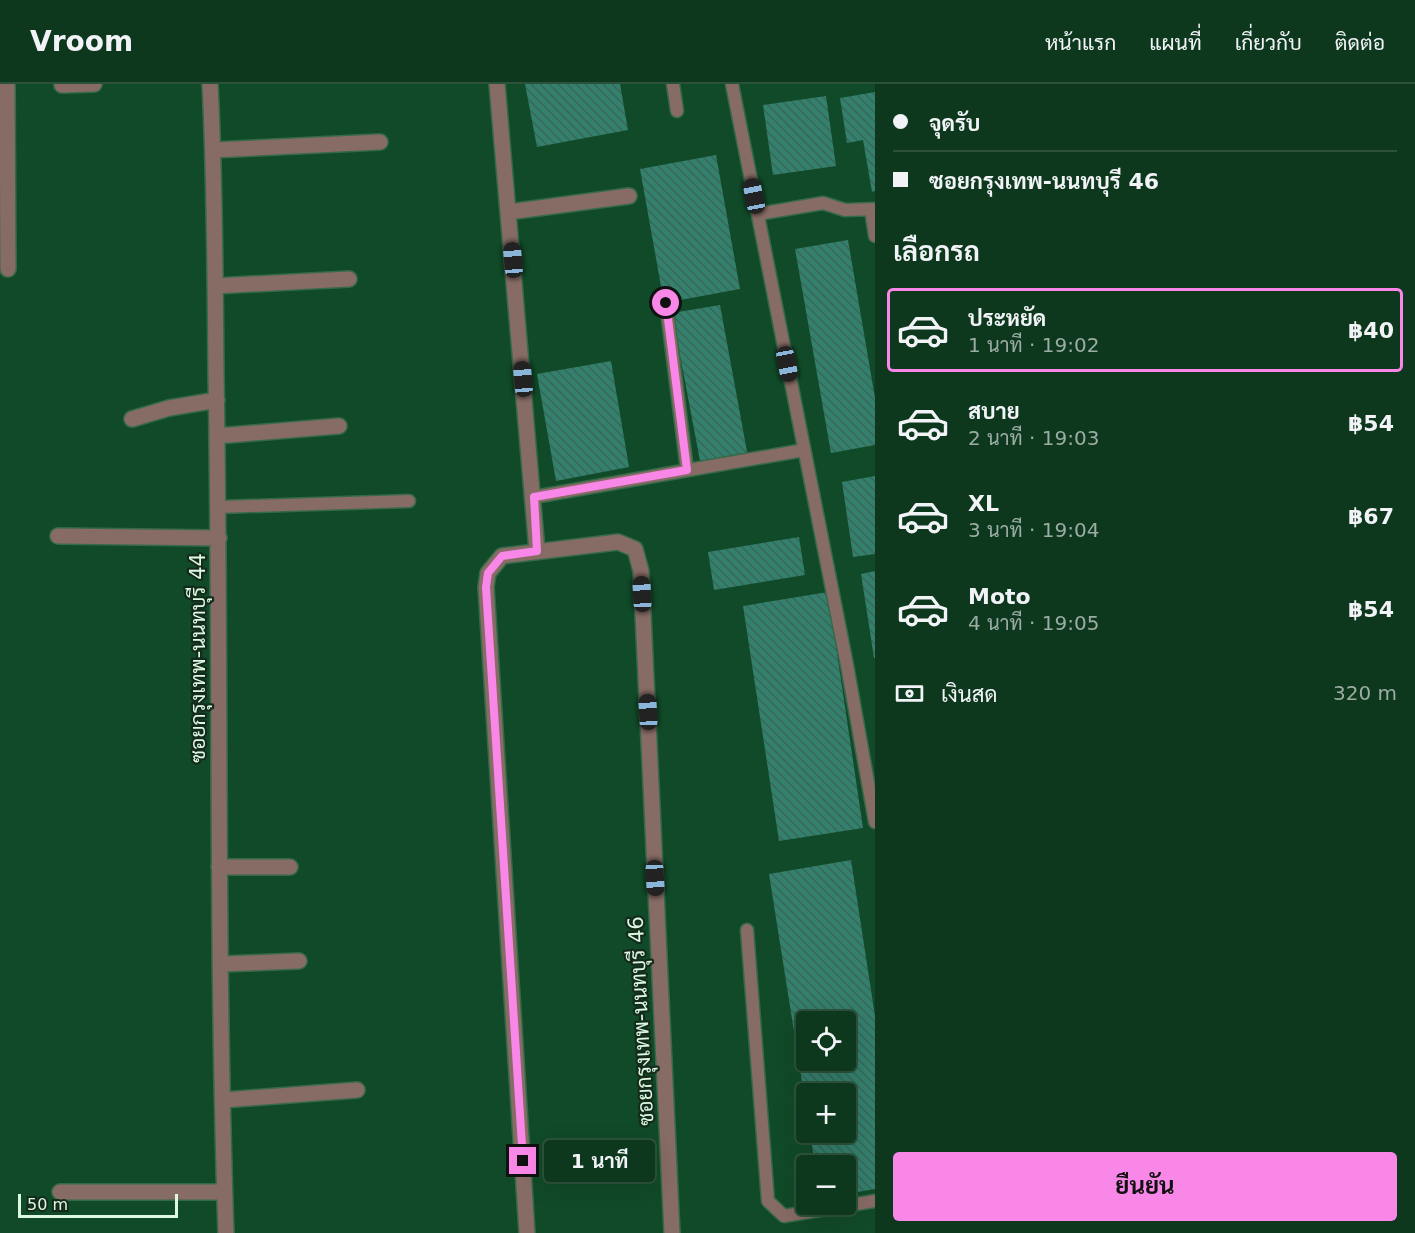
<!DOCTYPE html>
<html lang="th">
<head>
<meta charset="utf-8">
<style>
  body { margin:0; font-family:"DejaVu Sans",Sarabun,sans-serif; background:#1b432b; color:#f1f3f6; height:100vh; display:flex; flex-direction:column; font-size:22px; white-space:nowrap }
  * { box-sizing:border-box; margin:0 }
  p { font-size:20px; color:#9aaca4 }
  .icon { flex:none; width:33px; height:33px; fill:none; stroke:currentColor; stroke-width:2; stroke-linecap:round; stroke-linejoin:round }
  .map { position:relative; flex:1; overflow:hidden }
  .drawer { display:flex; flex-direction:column; background:#0d381e; width:540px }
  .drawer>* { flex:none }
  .hud { display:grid; align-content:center; height:132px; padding:0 18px; background:#0d381e }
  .buttons { position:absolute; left:796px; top:927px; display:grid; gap:12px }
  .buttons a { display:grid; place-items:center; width:60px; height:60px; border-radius:6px; background:#0d381e; box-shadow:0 6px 24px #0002,0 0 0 2px #2d523c; font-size:30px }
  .scale { position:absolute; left:18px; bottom:15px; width:160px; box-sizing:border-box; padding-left:6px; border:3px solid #dcf8e3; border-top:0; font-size:16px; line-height:21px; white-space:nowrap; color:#dcf8e3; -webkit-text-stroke:4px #142b1b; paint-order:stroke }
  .end { position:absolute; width:27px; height:27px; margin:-14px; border:8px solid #f987e8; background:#111; box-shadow:0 0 0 3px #111 }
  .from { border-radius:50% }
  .bubble { position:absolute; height:42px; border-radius:6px; background:#0d381e; box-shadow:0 6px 24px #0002,0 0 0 2px #2d523c; font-size:20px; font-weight:700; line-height:42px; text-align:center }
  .car { position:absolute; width:18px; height:36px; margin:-18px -9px; border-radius:8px; box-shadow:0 0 4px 2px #0007; background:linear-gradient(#222 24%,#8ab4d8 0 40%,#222 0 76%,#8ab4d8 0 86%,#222 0) }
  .hud b { display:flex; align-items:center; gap:21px; height:57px; font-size:22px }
  .hud b+b { border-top:2px solid #2d523c }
  .hud i { width:15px; height:15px; background:#f1f3f6 }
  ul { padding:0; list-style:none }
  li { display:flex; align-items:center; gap:18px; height:84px; margin:0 12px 9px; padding:0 6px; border:3px solid transparent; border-radius:6px }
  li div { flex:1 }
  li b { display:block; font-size:22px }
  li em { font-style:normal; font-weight:700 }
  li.active { border-color:#f987e8 }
  li>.icon { width:54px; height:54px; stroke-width:1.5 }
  h2 { padding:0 18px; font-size:27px; line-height:72px }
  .pay { display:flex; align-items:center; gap:15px; height:66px; padding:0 18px; font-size:22px }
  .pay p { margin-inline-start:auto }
  .cta { display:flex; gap:12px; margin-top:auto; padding:12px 18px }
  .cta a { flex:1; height:69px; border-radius:6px; background:#f987e8; color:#111; font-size:24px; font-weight:700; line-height:69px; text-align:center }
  header { display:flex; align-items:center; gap:36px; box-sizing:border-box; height:84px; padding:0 30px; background:#0d381e; border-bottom:2px solid #2d523c }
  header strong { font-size:28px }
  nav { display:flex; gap:33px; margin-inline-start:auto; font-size:21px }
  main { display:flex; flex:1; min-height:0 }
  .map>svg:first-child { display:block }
  .building { fill:url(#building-back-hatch); fill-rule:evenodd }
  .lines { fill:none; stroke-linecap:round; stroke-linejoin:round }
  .service-casing { stroke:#36694a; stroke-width:15 }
  .minor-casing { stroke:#36694a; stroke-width:18 }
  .service { stroke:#876b65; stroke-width:12 }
  .minor { stroke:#876b65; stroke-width:15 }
  .route { stroke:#f987e8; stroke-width:8 }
  .labels { text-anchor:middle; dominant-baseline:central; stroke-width:4.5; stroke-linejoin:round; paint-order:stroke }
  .street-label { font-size:21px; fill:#dcf8e3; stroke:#142b1b }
</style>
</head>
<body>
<header>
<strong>Vroom</strong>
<nav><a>หน้าแรก</a><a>แผนที่</a><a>เกี่ยวกับ</a><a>ติดต่อ</a></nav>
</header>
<main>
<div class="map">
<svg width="875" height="1149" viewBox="0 0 875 1149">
  <defs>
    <pattern id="building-back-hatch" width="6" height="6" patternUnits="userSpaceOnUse" patternTransform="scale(1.5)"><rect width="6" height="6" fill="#33806c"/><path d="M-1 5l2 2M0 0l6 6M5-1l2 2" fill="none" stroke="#3a6558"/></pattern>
  </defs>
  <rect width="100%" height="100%" fill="#114a28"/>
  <!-- building -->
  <path class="building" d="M 525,0 L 620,0 L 628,46 L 537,63 Z
    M 875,8 L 875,107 L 872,108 L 863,56 L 847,59 L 840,14 Z
    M 826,12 L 836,82 L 773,91 L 763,21 Z
    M 716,71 L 740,205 L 664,219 L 640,85 Z
    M 848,156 L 875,314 L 875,361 L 831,369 L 795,165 Z
    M 720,221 L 748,373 L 701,382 L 672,229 Z
    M 611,277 L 629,383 L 556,397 L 537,290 Z
    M 875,392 L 875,470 L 853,473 L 842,398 Z
    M 799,453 L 805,491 L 714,506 L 708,468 Z
    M 875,487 L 875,574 L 874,574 L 861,490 Z
    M 828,508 L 863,744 L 779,757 L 743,522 Z
    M 851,776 L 875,932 L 875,1105 L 846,1110 L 846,1082 L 815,1082 L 810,1048 L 846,1048 L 846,1010 L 807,1010 L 806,1023 L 769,790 ZM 807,938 L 846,938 L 846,976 L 807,976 Z"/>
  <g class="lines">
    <defs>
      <path id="service" d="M 673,0 L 677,27
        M 732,0 L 847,581 L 875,738
        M 871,126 L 875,152
        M 758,130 L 823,119 L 845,126 L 875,125
        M 666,219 L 687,386
        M 534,413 L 804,366
        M 219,423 L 409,417
        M 747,846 L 768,1117 L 784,1132 L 875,1117"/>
      <path id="minor" d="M 7,0 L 8,185
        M 210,0 C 215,96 215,192 216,289 C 221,575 216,862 226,1149
        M 497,0 L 537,467
        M 62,1 L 94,0
        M 213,66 L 380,58
        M 508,128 L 629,112
        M 215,202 L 349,195
        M 132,335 L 169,324 L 217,316
        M 217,352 L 339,342
        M 58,452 L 219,454
        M 219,783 L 290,783
        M 221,880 L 299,877
        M 224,1016 L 357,1006
        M 60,1108 L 224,1108
        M 527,1149 L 486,503 L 488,489 L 502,472 L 618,458 L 635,465 L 641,487 L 672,1149"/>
    </defs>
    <!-- service casing -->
    <use href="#service" class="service-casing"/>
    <!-- minor casing -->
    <use href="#minor" class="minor-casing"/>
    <!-- service -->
    <use href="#service" class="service"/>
    <!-- minor -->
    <use href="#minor" class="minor"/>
  </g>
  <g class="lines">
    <!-- route -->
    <path class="route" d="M 523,1077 L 486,503 L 488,489 L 502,472 L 537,467 L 534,413 L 687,386 L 666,219"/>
  </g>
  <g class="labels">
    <!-- street labels -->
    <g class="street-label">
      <text transform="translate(198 574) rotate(-90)">ซอยกรุงเทพ-นนทบุรี 44</text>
      <text transform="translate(641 937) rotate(-93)">ซอยกรุงเทพ-นนทบุรี 46</text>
    </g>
  </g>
</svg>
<div class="buttons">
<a><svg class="icon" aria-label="locate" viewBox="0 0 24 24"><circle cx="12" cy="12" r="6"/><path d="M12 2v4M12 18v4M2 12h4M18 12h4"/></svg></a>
<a>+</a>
<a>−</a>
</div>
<div class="scale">50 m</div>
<i class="end from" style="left:666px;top:219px"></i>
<i class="end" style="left:523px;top:1077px"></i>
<div class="bubble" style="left:544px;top:1056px;width:111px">1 นาที</div>
<i class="car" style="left:754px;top:112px;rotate:349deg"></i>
<i class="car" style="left:513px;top:176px;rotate:355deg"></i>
<i class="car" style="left:787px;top:280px;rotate:169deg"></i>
<i class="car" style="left:523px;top:295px;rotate:355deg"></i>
<i class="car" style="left:642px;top:510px;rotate:357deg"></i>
<i class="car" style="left:648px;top:628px;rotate:357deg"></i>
<i class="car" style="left:655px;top:794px;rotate:177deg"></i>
</div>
<section class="drawer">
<div class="hud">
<b><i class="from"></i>จุดรับ</b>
<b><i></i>ซอยกรุงเทพ-นนทบุรี 46</b>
</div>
<h2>เลือกรถ</h2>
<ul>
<li class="active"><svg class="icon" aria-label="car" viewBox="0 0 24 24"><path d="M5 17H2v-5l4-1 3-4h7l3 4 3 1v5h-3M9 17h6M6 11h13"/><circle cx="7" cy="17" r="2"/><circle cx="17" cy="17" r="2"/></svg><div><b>ประหยัด</b><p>1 นาที · 19:02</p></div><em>฿40</em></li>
<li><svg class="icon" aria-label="car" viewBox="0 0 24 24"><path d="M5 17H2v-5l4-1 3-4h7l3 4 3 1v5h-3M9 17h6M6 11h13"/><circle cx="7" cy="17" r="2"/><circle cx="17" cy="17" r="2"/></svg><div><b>สบาย</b><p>2 นาที · 19:03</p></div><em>฿54</em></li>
<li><svg class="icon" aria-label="car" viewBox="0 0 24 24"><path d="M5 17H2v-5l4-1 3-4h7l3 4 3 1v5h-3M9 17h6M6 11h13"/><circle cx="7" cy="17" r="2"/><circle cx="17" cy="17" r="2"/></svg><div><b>XL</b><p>3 นาที · 19:04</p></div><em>฿67</em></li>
<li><svg class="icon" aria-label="car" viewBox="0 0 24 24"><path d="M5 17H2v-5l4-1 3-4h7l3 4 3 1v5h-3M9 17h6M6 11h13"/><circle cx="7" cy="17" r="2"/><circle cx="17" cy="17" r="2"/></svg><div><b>Moto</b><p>4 นาที · 19:05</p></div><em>฿54</em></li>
</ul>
<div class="pay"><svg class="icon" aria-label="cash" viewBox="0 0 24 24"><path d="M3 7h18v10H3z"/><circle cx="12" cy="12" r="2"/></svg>เงินสด<p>320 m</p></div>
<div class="cta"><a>ยืนยัน</a></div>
</section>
</main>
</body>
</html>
